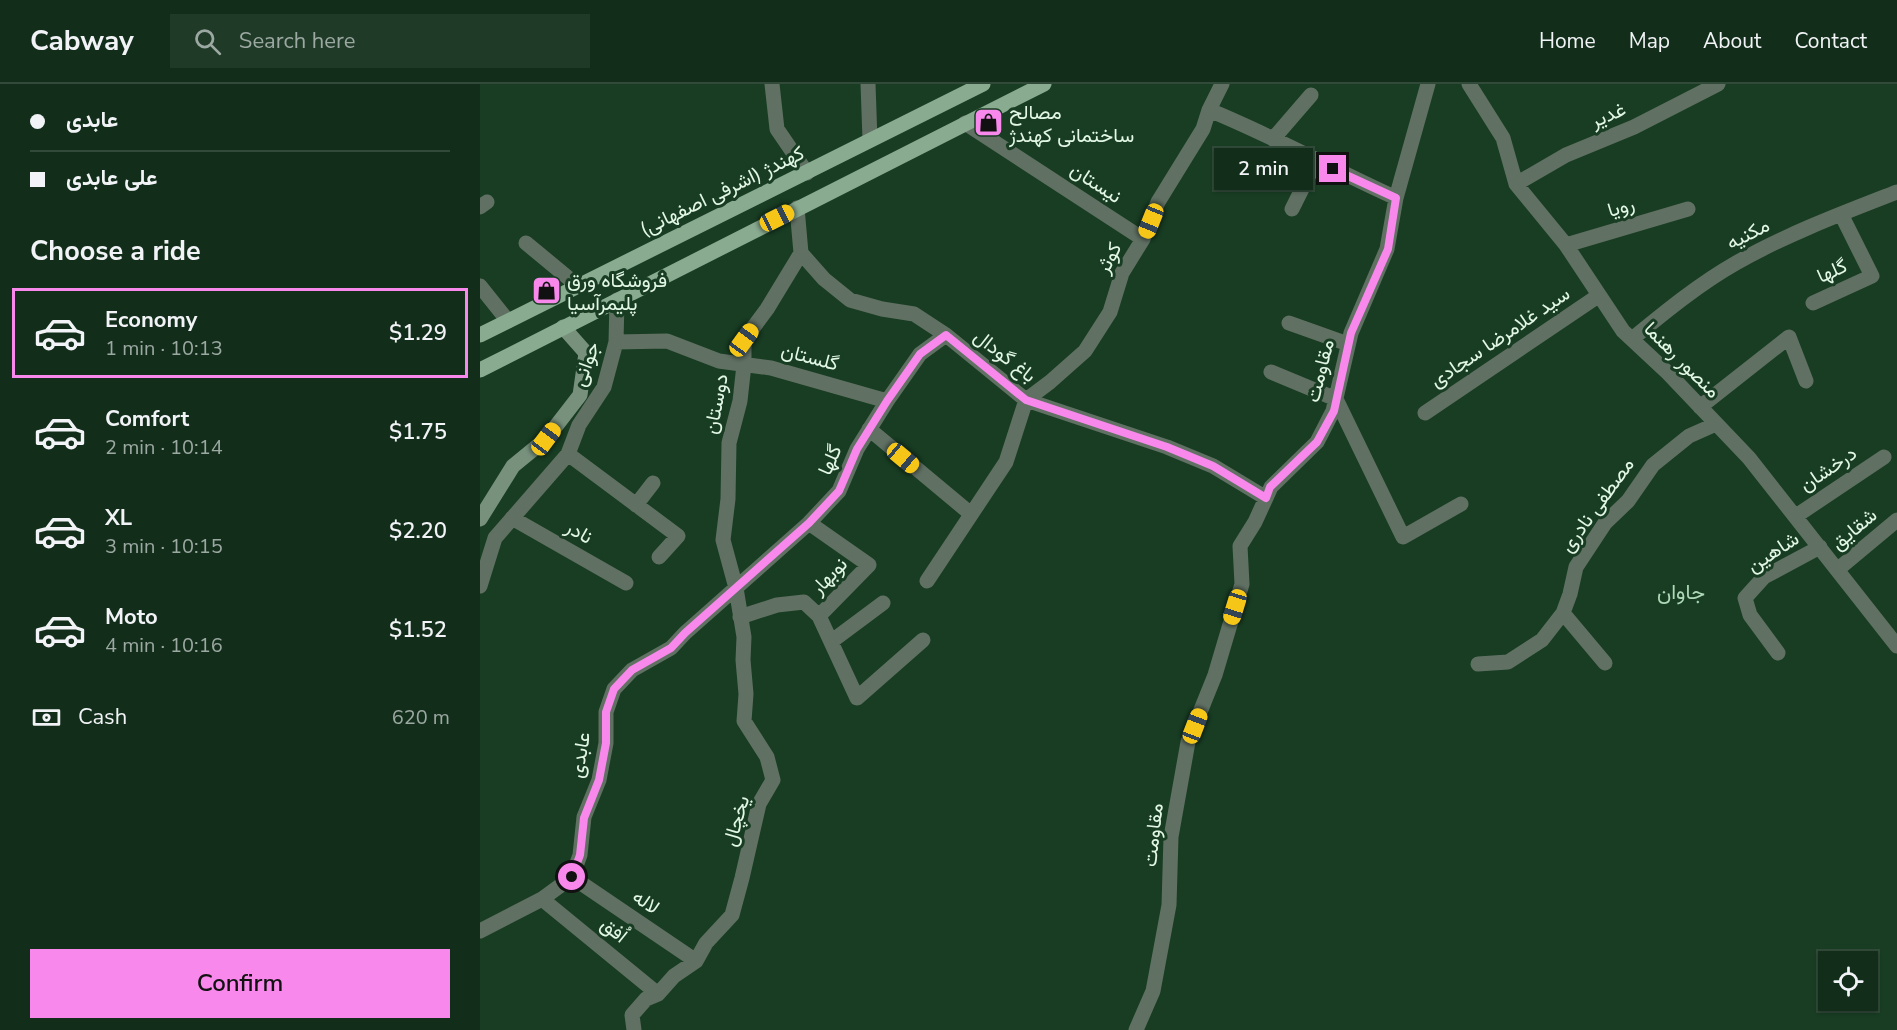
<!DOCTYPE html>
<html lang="en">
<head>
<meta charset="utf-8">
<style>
  body { margin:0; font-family:"Nunito Sans",Vazirmatn,sans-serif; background:#1f3a27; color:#f1f3f6; height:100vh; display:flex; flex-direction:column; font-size:22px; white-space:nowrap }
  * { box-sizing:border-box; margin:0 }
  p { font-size:20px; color:#9ca8a2 }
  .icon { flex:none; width:33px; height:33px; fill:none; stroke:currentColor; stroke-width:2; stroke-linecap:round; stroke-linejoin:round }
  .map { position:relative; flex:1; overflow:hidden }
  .sheet { display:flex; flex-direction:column; background:#122e1a; width:480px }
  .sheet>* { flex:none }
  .guide { display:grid; align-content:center; height:132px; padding:0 30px; background:#122e1a }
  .controls { position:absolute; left:1338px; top:867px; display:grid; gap:12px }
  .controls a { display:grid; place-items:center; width:60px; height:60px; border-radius:0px; background:#122e1a; box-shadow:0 2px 4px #0004,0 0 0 2px #314a39; font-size:30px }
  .end { position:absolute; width:27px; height:27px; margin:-14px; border:8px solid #f888eb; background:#111; box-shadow:0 0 0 3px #111 }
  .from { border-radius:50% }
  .bubble { position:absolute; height:42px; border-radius:0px; background:#122e1a; box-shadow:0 2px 4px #0004,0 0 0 2px #314a39; font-size:20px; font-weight:600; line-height:42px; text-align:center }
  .car { position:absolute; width:18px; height:36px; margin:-18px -9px; border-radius:8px; box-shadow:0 0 4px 2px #0007; background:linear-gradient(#f5c518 24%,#345 0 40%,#f5c518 0 76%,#345 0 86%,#f5c518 0) }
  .guide b { display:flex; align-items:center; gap:21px; height:57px; font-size:22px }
  .guide b+b { border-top:2px solid #314a39 }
  .guide i { width:15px; height:15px; background:#f1f3f6 }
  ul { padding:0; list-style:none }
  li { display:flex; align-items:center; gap:18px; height:90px; margin:0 12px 9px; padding:0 18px; border:3px solid transparent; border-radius:0px }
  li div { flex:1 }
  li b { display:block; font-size:22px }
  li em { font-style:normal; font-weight:600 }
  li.current { border-color:#f888eb }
  li>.icon { width:54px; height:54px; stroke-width:1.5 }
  h2 { padding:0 30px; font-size:27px; line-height:72px }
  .pay { display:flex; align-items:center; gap:15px; height:66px; padding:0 30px; font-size:22px }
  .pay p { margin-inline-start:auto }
  .primary-button { display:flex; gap:12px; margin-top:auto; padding:12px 30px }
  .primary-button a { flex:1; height:69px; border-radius:0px; background:#f888eb; color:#111; font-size:24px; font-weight:600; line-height:69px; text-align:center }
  header { display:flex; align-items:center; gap:36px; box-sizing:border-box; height:84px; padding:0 30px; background:#122e1a; border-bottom:2px solid #314a39 }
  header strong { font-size:28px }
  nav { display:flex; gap:33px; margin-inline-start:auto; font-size:21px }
  .search { width:420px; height:54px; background:#1f3a27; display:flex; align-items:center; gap:15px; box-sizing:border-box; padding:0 21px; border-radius:0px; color:#9ca8a2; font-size:22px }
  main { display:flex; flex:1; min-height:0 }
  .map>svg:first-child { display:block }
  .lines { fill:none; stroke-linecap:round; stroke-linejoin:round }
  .street { stroke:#607063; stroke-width:15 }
  .secondary { stroke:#77917d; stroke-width:15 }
  .primary { stroke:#89ab90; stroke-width:15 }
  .route { stroke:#f888eb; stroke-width:8 }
  .labels { text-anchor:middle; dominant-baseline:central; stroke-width:6; stroke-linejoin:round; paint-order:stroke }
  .poi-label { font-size:20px; fill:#e2f7e6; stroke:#183d23; text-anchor:start }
  .street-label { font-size:20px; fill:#e2f7e6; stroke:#183d23 }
  .neighbourhood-label { font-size:21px; fill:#afd9b8; stroke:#183d23 }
</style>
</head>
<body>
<header>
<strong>Cabway</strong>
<div class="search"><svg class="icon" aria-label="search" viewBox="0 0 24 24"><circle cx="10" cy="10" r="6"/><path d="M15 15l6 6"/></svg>Search here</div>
<nav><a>Home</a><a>Map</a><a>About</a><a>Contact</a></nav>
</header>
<main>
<section class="sheet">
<div class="guide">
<b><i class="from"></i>عابدی</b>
<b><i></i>علی عابدی</b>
</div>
<h2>Choose a ride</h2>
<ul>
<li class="current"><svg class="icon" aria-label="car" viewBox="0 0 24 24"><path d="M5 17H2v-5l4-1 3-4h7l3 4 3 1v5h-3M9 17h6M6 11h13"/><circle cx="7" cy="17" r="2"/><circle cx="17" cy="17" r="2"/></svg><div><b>Economy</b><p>1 min · 10:13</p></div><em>$1.29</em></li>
<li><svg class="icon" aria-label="car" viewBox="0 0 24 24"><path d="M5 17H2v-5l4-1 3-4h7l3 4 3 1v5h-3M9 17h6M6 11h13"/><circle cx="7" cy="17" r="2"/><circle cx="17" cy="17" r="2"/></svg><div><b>Comfort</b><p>2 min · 10:14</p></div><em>$1.75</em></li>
<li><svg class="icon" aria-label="car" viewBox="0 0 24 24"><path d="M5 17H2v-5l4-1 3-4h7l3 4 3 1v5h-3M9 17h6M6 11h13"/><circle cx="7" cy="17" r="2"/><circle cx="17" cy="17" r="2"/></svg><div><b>XL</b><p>3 min · 10:15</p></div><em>$2.20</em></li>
<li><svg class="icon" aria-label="car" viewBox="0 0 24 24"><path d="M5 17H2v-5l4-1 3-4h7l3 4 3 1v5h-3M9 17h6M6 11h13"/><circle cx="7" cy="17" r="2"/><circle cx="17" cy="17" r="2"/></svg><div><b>Moto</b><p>4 min · 10:16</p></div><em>$1.52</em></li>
</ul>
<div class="pay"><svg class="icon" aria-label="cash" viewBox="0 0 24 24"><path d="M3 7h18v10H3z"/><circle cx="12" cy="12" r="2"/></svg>Cash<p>620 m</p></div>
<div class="primary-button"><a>Confirm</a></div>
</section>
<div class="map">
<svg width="1417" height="946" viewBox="0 0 1417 946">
  <rect width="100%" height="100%" fill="#183d23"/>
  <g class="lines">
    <!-- street -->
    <path class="street" d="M 292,0 L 297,45 L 327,89
      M 388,0 L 390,56
      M 989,0 L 1023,54 L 1036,100 L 1086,161 L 1143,247 L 1188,289 L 1269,374 L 1417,562
      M 729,26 C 793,52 854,86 916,114
      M 485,39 L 663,155
      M 793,55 L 831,11
      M 1036,100 L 1086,71 L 1154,43 L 1238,0
      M 0,123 L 7,118
      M 812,125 L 836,77
      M 46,159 L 98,202
      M 1086,161 L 1208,125
      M 321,169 L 344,195 L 370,216 L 402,225 L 434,230 L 466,251 L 546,316 L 687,363 L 733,382 L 786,414
      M 0,202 L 28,237
      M 1333,219 L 1392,192 L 1361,130
      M 809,239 L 868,260
      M 1152,255 C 1185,228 1219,200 1256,179 C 1307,150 1363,129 1417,108
      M 136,258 L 187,257 L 239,277 L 291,284 L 407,317
      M 791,288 L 856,315 L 923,453 L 981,420
      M 1220,323 L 1309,253 L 1326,297
      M 945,329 L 1118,212
      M 389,345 L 491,430
      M 88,370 L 198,452 L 179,473
      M 156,421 L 173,399
      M 1316,432 L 1404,373
      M 32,434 L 146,499
      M 329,439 L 389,481 L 339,532
      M 1357,486 L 1417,436
      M 447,497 L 526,378 L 546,316 L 570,298 L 605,267 L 630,228 L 642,189 L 663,155 L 678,118 L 723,45 L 729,26 L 742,0
      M 0,502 L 15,454 L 88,370 L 99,341 L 124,303 L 136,258 L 137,216
      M 1083,529 L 1125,579
      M 260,533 L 297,521 L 324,518 L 339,532 L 377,614 L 443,556
      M 352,557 L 403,519
      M 1298,569 L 1270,531 L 1265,514 L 1284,493 L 1340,463
      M 998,580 L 1028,578 L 1062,556 L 1083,529 L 1090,510 L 1096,483 L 1125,439 L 1148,417 L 1173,381 L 1209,352 L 1236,340
      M 92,793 L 216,877
      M 62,815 L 178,910
      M 0,847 L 62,815 L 92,793 L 100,771 L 104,733 L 119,696 L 126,659 L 126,628 L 134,605 L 152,586 L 191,564 L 205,549 L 329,439 L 359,407 L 377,365 L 407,317 L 440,270 L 466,251
      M 154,946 L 152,931 L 166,915 L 178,910 L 194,892 L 216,877 L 226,859 L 252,831 L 262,794 L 279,720 L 293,696 L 287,673 L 264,637 L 266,610 L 263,576 L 264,553 L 256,504 L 243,456 L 248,415 L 249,359 L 260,317 L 264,281 L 264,256 L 287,225 L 321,169 L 317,124
      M 656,946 L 673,907 L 689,821 L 691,753 L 708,658 L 735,591 L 762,500 L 760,462 L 775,438 L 791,403 L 837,358 L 853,327 L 871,249 L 907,165 L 916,114 L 948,0"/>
    <!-- secondary -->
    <path class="secondary" d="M 0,435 L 33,382 L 66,355 L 100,311 L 106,269 L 83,243"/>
    <!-- primary -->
    <path class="primary" d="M 0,251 L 503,0
      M 0,286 L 564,0"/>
  </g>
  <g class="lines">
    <!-- route -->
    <path class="route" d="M 92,793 L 100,771 L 104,734 L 119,696 L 126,659 L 126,628 L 134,605 L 152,586 L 191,564 L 205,549 L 329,439 L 359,407 L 377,365 L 407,317 L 440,270 L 466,251 L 546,316 L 687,363 L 733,382 L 786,414 L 790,403 L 837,358 L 854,327 L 871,249 L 908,165 L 916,114 L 853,85"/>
  </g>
  <!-- icons -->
  <defs>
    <symbol id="shop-square" viewBox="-11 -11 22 22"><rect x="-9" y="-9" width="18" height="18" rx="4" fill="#f888eb" stroke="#183d23"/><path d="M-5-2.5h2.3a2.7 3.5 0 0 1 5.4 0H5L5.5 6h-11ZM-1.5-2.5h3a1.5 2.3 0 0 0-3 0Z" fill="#111"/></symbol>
  </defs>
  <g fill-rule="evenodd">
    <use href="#shop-square" x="492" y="22" width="33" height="33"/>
    <use href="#shop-square" x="50" y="190" width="33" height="33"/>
  </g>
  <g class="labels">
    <!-- poi labels -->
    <g class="poi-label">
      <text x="529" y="28">مصالح<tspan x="529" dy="23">ساختمانی کهندژ</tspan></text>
      <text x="87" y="196">فروشگاه ورق<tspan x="87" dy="23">پلیمرآسیا</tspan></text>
    </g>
    <!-- street labels -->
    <g class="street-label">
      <text transform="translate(1128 31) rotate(-23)">غدیر</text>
      <text transform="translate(616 99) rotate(33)">نیستان</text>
      <text transform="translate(242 107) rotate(-26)">کهندژ (اشرفی اصفهانی)</text>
      <text transform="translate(1141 123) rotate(-17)">رویا</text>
      <text transform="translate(1268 150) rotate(-27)">مکنیه</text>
      <text transform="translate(629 174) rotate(-63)">کوثر</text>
      <text transform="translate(1352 187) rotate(-24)">گلها</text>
      <text transform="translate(1020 253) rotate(-34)">سید غلامرضا سجادی</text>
      <text transform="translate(525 272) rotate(38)">باغ گودال</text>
      <text transform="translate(330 273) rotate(15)">گلستان</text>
      <text transform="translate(1202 276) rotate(45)">منصور رهنما</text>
      <text transform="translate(106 280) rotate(-70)">جوانی</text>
      <text transform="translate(840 287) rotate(-76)">مقاومت</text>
      <text transform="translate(236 320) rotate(-79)">دوستان</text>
      <text transform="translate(350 376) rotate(-66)">گلها</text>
      <text transform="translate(1348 385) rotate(-34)">درخشان</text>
      <text transform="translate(1117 421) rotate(-54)">مصطفی نادری</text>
      <text transform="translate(1374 445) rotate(-40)">شقایق</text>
      <text transform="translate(99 448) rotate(30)">نادر</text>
      <text transform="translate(1293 468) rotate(-33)">شاهین</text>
      <text transform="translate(349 492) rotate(-46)">نوبهار</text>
      <text transform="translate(100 671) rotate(-80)">عابدی</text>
      <text transform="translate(256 737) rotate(-74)">یخچال</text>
      <text transform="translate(673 751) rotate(-84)">مقاومت</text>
      <text transform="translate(166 818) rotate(34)">لاله</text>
      <text transform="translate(134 846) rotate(39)">اُفق</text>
    </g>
    <!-- neighbourhood labels -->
    <g class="neighbourhood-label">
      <text x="1201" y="508">جاوان</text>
    </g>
  </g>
</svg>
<div class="controls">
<a><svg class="icon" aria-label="locate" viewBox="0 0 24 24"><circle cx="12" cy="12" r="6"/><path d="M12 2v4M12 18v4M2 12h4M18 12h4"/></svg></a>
</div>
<i class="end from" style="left:92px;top:793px"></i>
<i class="end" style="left:853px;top:85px"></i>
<div class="bubble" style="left:734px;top:64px;width:99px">2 min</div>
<i class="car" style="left:297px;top:134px;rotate:63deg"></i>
<i class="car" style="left:671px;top:137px;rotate:202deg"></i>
<i class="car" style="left:264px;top:256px;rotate:36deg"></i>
<i class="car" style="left:66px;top:355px;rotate:37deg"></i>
<i class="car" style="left:423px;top:374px;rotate:130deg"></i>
<i class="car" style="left:755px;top:523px;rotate:197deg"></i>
<i class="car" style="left:715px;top:642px;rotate:21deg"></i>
</div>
</main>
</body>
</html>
